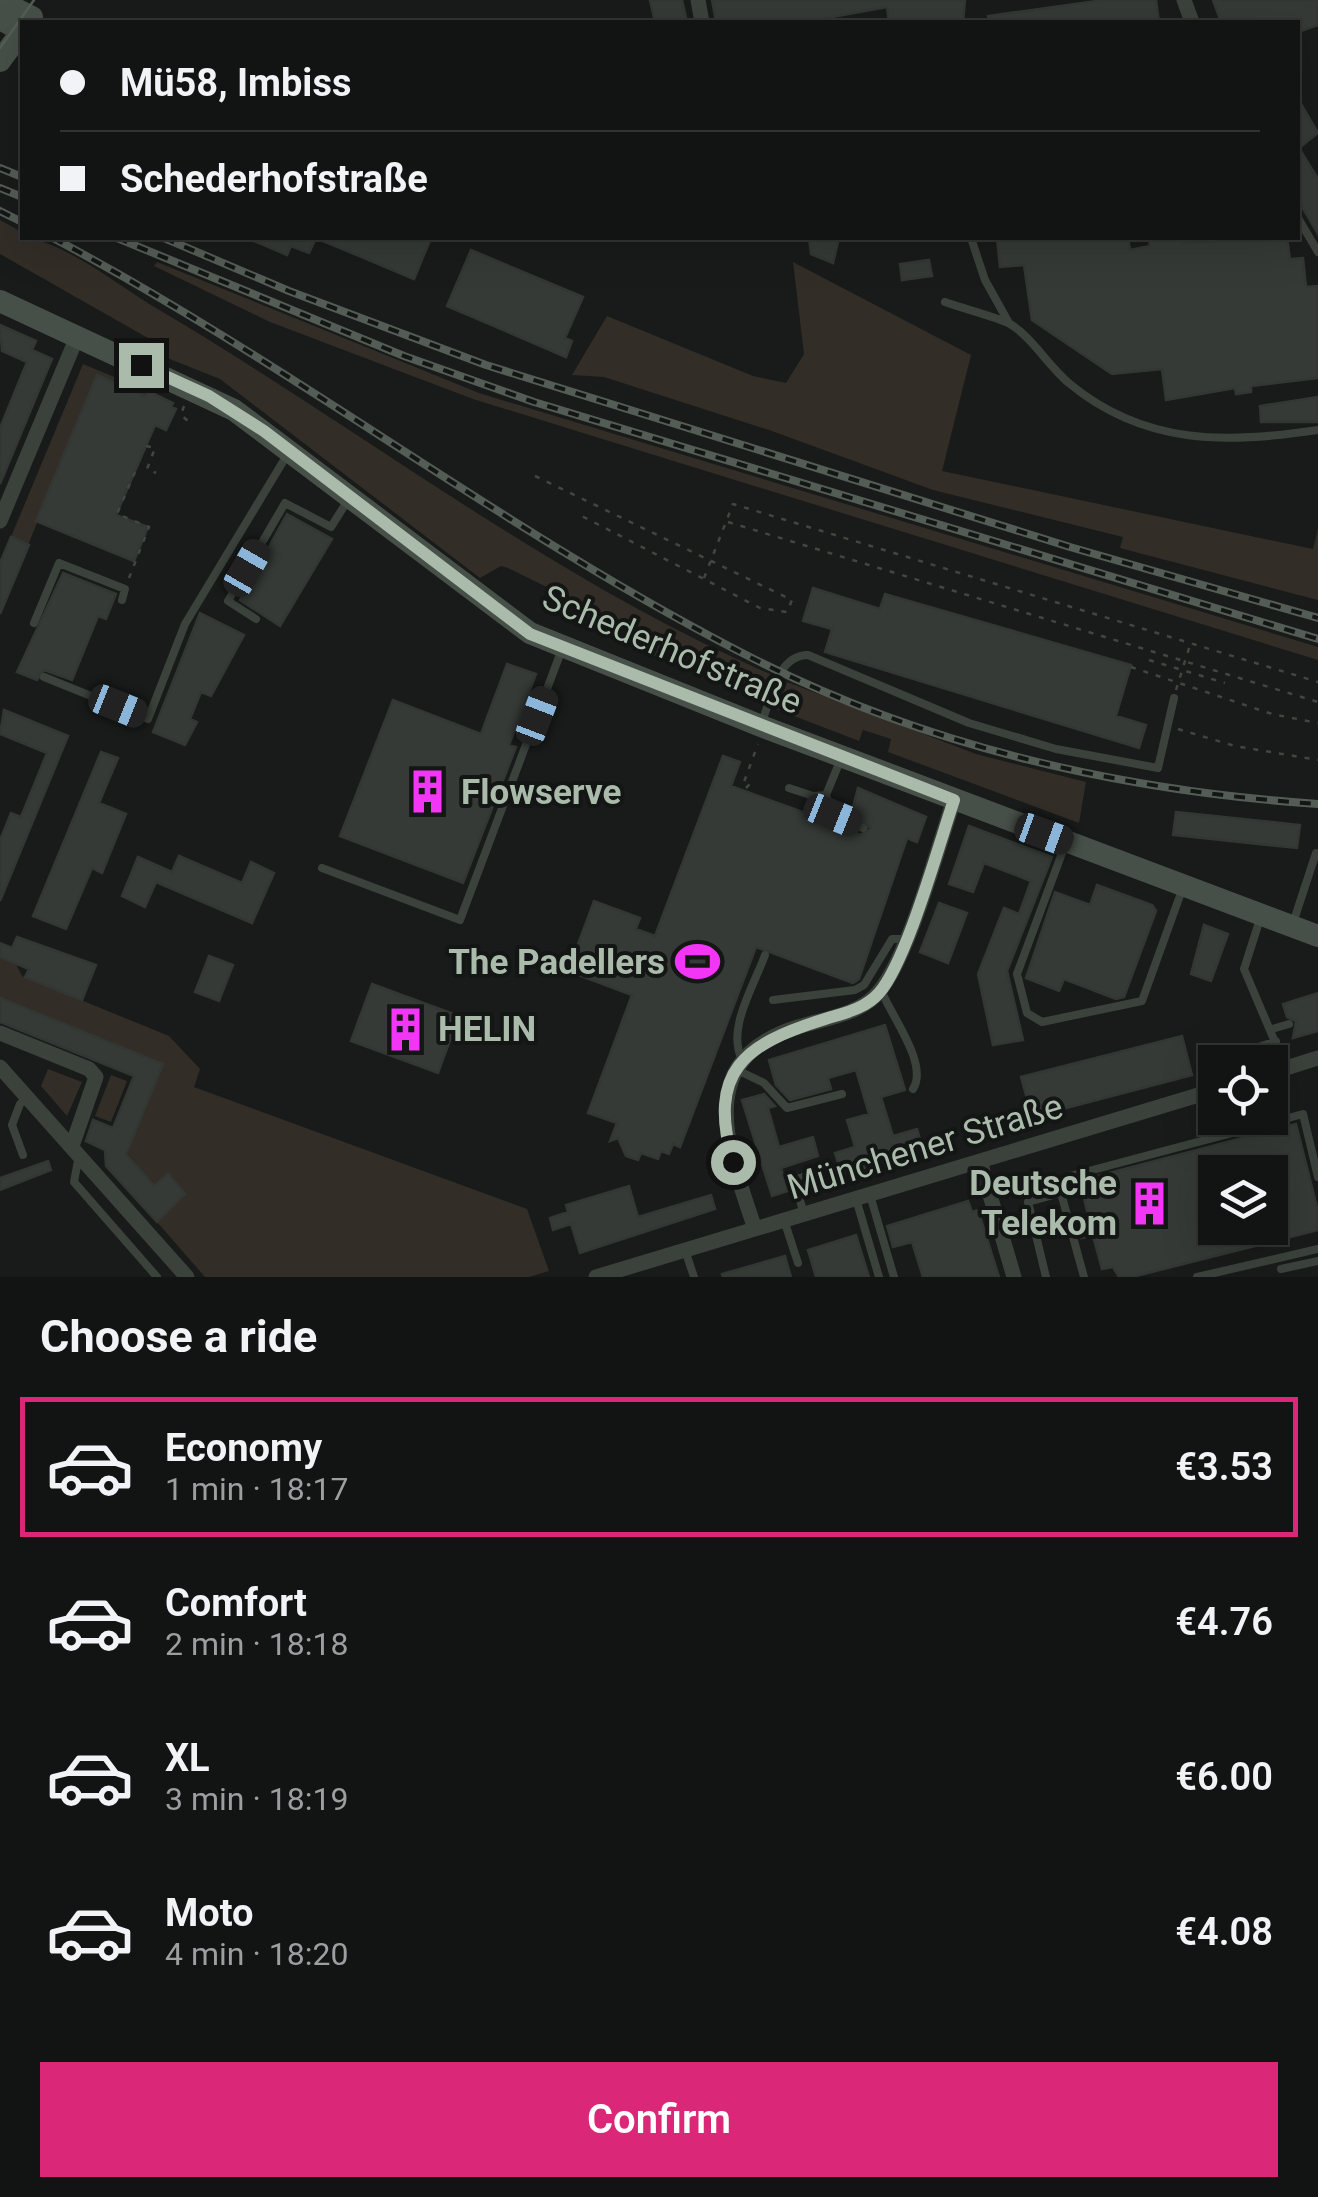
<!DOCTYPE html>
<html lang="en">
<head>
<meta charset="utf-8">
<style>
  body { margin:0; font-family:Roboto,sans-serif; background:#1b1d1c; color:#f1f3f6; height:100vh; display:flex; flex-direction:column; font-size:38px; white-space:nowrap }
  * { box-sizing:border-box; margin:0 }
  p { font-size:32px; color:#9c9ea0 }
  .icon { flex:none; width:55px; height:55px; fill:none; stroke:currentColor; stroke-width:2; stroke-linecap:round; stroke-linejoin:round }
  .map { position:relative; height:1277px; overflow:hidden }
  .drawer { display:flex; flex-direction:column; background:#121413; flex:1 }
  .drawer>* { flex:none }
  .guide { position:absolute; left:20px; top:20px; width:1280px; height:220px; border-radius:0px; box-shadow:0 10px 40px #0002,0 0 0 2px #313333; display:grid; align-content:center; height:220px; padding:0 40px; background:#121413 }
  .buttons { position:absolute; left:1198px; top:1045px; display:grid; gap:20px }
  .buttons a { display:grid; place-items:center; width:90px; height:90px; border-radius:0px; background:#121413; box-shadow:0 10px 40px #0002,0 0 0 2px #313333; font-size:50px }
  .end { position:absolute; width:45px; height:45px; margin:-22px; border:12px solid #abbbab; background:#111; box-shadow:0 0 0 5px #111 }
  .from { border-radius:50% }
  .car { position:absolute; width:30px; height:60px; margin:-30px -15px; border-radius:12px; box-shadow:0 0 8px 2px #0007; background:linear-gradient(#222 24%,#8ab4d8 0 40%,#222 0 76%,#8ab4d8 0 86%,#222 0) }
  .guide b { display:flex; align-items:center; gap:35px; height:95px; font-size:38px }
  .guide b+b { border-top:2px solid #313333 }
  .guide i { width:25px; height:25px; background:#f1f3f6 }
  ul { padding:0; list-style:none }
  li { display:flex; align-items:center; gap:30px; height:140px; margin:0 20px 15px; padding:0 20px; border:5px solid transparent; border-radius:0px }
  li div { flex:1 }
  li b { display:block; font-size:38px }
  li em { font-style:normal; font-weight:600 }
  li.current { border-color:#db2777 }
  li>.icon { width:90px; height:90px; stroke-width:1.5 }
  h2 { padding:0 40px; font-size:45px; line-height:120px }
  .primary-button { display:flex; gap:20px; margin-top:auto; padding:20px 40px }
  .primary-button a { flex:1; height:115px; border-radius:0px; background:#db2777; color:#fff; font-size:40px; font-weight:600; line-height:115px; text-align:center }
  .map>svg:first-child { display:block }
  .green { fill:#332d28 }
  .building { fill:#353a36; stroke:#323734; stroke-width:2.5; fill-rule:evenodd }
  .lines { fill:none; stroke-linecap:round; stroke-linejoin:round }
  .path { stroke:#3f4740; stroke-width:2.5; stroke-dasharray:5 8; stroke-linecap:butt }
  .lane { stroke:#3b423c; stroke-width:8 }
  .street { stroke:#3b423c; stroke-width:15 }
  .secondary { stroke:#475048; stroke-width:22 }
  .tram { stroke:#545d55; stroke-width:2.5 }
  .rail-casing { stroke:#545d55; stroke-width:8 }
  .rail { stroke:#131614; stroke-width:4; stroke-dasharray:11; stroke-linecap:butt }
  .route { stroke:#abbbab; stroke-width:12 }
  .labels { text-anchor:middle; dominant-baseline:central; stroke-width:8; stroke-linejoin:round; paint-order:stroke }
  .street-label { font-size:35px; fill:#abbbab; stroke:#131614 }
  .poi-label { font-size:35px; font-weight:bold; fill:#abbbab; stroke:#131614; text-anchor:start }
</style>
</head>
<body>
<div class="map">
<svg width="1318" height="1277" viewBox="0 0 1318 1277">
  <rect width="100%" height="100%" fill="#181b19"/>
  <!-- green -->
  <path class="green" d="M 0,220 L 22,232 L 22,238 C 60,238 122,288 156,308 C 360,428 552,580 770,674 L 766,686 L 750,687 L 508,568 L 501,566 L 480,578 L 220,379 L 152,352 L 155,342 L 0,254 Z
    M 157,262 L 479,393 L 1318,647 L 1318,660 L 473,399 L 270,322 L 154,266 Z
    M 793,262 L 971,355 L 942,471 L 1313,549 L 1318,528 L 1318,600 L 1120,548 L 1123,537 L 933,490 L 772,431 L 604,377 L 572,375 L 607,316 L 753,376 L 786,383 L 804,354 Z
    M 83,364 L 148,391 L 146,397 L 97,376 L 28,545 L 11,537 Z
    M 787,682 L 976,754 L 1086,782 L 1079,823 L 888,752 L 891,739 L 863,730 L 859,741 L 776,709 Z
    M 0,957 L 16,964 L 22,976 L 169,1036 L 200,1069 L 194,1087 L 527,1209 L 549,1271 L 529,1277 L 205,1277 L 157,1222 L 185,1194 L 168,1175 L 154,1186 L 127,1153 L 162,1064 L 0,998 Z
    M 48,1069 L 82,1082 L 67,1116 L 41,1086 Z
    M 111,1075 L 127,1081 L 111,1122 L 95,1116 Z"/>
  <!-- building -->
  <path class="building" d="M 650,0 L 682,0 L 687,22 L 655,22 Z
    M 712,0 L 965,0 L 963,22 L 889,22 L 887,7 L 805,22 L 716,22 Z
    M 1104,0 L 1156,0 L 1159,22 L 989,22 L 988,16 Z
    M 1213,0 L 1318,0 L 1318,25 L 1298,32 L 1298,22 L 1221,22 Z
    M 1298,99 L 1318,133 L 1299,148 L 1318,179 L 1318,234 L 1298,200 Z
    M 247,238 L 316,238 L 309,253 L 291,246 L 287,255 Z
    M 316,238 L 431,238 L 414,279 Z
    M 809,238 L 839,238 L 833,263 L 811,254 Z
    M 997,238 L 1128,238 L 1130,250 L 1150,246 L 1149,238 L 1180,238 L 1181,243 L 1287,238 L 1290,259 L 1303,258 L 1306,287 L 1318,286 L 1318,378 L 1251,386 L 1251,392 L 1236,394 L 1235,388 L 1166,400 L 1162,369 L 1112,374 L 1032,320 L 1024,265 L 1000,267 Z
    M 471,250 L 583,297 L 565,338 L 572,341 L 566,357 L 447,306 Z
    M 929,260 L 932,276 L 902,280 L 900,264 Z
    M 0,325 L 36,341 L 32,350 L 52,359 L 0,484 L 0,428 L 27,362 L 2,351 Z
    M 97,375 L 146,397 L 148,391 L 173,403 L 171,407 L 176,409 L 166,430 L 155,425 L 116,515 L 148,527 L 134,561 L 36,521 Z
    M 1318,397 L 1318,422 L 1261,422 L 1260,406 Z
    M 287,514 L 332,539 L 280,626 L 240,600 Z
    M 11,537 L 29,545 L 0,614 L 0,563 Z
    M 63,573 L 116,594 L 106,619 L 98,616 L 72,680 L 44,670 L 37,680 L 17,672 Z
    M 813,588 L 880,609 L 885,594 L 1131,665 L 1116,716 L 1146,725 L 1139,748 L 825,652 L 832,629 L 803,621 Z
    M 584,607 L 611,621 L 606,630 L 579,616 Z
    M 200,613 L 244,635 L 211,696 L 201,692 L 190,719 L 197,722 L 185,745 L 153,732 Z
    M 638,635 L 667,649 L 662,658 L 633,644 Z
    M 507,664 L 536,674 L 509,745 L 516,747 L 463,883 L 340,836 L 393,700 L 481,734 Z
    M 4,710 L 68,736 L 0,901 L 0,840 L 11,813 L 21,817 L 47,753 L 0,734 Z
    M 101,752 L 118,758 L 99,803 L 126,814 L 102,873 L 92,868 L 66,929 L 33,916 Z
    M 723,756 L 740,762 L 731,786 L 808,814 L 811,806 L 822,810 L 819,819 L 860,835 L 870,828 L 851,815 L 858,788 L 926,817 L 917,842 L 907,838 L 859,979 L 853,983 L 756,947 L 680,1147 L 673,1144 L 669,1154 L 661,1151 L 658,1159 L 641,1153 L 638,1160 L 626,1156 L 618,1138 L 610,1141 L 617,1123 L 588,1113 L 632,995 L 568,971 L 594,901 L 640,918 L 636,929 L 655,936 Z
    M 1176,812 L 1300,825 L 1297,848 L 1173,835 Z
    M 969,826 L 1052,857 L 1007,971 L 1023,1040 L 993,1045 L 978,974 L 1004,908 L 1019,914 L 1031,881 L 984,863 L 973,892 L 949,884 Z
    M 179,856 L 242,883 L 251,862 L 274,873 L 252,923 L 156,882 L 145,907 L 122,896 L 138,857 L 172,872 Z
    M 1097,885 L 1152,905 L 1156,911 L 1124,997 L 1116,999 L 1064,979 L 1059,991 L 1026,978 L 1055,892 L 1090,905 Z
    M 939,903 L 967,913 L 948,963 L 920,952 Z
    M 1204,925 L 1228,934 L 1211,981 L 1191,974 Z
    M 17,937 L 96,965 L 82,1000 L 25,977 L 29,969 L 0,957 L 0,943 L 12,948 Z
    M 209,956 L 233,965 L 219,1001 L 195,992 Z
    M 372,984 L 459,1016 L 438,1073 L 351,1041 Z
    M 1318,993 L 1318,1031 L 1293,1038 L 1296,1021 L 1287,1017 L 1283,1004 Z
    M 0,998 L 163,1064 L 126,1154 L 154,1186 L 168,1174 L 185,1194 L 157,1222 L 106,1166 L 105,1150 L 86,1141 L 93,1120 L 113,1128 L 134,1076 L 0,1022 Z
    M 885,1025 L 905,1090 L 881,1097 L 893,1136 L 917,1129 L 923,1150 L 842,1175 L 835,1153 L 855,1147 L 847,1120 L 869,1114 L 856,1070 L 828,1078 L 831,1089 L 790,1100 L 776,1085 L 769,1060 Z
    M 1182,1036 L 1192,1075 L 1032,1117 L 1021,1077 Z
    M 764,1094 L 775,1106 L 768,1108 L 779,1147 L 813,1137 L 818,1156 L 781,1168 L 788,1191 L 772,1196 L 742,1100 Z
    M 1296,1124 L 1318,1211 L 1318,1230 L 1132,1277 L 1119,1277 L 1113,1267 L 1102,1269 L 1093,1236 L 1081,1238 L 1079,1231 L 1091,1227 L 1083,1194 L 1094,1191 L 1094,1177 ZM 1215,1172 L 1270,1172 L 1270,1228 L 1215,1228 Z
    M 48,1161 L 51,1170 L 0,1190 L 0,1178 Z
    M 629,1186 L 638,1217 L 711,1195 L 715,1209 L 580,1253 L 571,1224 L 553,1230 L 550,1218 L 568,1212 L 566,1205 Z
    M 968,1201 L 972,1212 L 978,1210 L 999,1277 L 923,1277 L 912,1242 L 893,1247 L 887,1226 Z
    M 856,1235 L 869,1277 L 816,1277 L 808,1250 Z
    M 785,1256 L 791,1277 L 723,1277 L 722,1274 Z"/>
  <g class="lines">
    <!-- path -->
    <path class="path" d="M 184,406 L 181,415 L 188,421
      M 146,446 L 155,448 L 147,469 L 156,473
      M 535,476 L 792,600 L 787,612 L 760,608 L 576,513
      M 728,522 L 1318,702
      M 129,578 L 149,527 L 117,514 L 135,472
      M 704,578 L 733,504 L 1318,682
      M 1149,660 L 1225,683
      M 1131,667 L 1272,714 L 1318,723
      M 1176,690 L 1190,645
      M 1178,729 L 1235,746 L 1318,760
      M 746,788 L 750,784 L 744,782 L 758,744"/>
    <!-- lane -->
    <path class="lane" d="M 1298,218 L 1318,252
      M 971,238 L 985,280 L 1009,323
      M 945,302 C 958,307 1003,319 1010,324 C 1032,337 1049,367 1070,384 C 1144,445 1226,444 1318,430
      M 256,619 L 228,601 L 285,503 L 331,527 L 348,500
      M 34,623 L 59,563 L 125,589 L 122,600
      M 44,677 L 148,719 L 185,624 L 287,455
      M 762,722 C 771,699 777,655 808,655 L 969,723 L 1056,749 L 1158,768 L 1174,698
      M 789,788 L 813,796 L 826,795 L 840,761
      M 826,795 L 833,815 L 863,828
      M 1065,845 L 1017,974 L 1027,1013 L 1042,1022 L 1142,1001 L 1182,890
      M 322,868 L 460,920 L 562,649
      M 1260,919 L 1244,969 L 1286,1068
      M 1293,923 L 1316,853
      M 881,990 C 891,1016 929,1064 913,1089
      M 773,1000 L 855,990 L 864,985 L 892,939 L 904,939
      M 1272,1029 L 1289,1024
      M 1250,1050 L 1276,1041
      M 743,1061 C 725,1031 754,986 765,955
      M 737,1070 L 764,1083 L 787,1108 L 842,1094
      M 23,1155 L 12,1125 L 20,1104 L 28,1097
      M 79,1155 L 74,1182 L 157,1277
      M 1061,1193 L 1070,1176 L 1303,1114 L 1318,1177
      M 870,1195 L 894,1277
      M 856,1199 L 879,1277
      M 804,1214 L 794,1180 L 806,1176
      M 784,1220 L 798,1263
      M 685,1250 L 694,1277
      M 1281,1269 L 1318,1261
      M 1046,1277 L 1028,1202 L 1061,1193 L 1084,1277
      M 1197,1277 L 1318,1249"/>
    <!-- street -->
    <path class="street" d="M 698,0 L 702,22
      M 1184,0 L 1192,22
      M 0,521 L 77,337
      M 0,1033 L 89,1069 L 96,1077 L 72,1146
      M 0,1067 L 187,1277
      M 1270,1073 L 1318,1058
      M 980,1161 L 1014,1277
      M 755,1229 C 729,1150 690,1060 798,1027 C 823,1019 856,1015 875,996 C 907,965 938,846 954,800
      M 596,1277 L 1215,1090"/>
    <!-- secondary -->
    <path class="secondary" d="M 0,1 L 32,17
      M 0,19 L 22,31
      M 0,61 L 22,31
      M 0,301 L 234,410 L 530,633 L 761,726 L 1318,936"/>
    <!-- tram -->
    <path class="tram" d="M 0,48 L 34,0"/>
    <defs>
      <path id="rail" d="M 0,168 L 22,177
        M 0,188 L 22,197
        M 0,211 L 22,222
        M 53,238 C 295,366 513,538 758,661 C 932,748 1126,791 1318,804
        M 117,238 L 404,356 L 534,402 L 1318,639
        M 164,238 L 289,291 L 486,365 L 1070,547 L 1318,618"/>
    </defs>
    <!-- rail casing -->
    <use href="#rail" class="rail-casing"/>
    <!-- rail -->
    <use href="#rail" class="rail"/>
  </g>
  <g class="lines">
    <!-- route -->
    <path class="route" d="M 141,365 L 209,396 L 264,431 L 530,634 L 954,800 C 939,844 907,961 879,993 C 865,1009 844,1013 825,1019 C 744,1044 707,1071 733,1162"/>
  </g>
  <!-- icons -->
  <defs>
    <symbol id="building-bare" viewBox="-9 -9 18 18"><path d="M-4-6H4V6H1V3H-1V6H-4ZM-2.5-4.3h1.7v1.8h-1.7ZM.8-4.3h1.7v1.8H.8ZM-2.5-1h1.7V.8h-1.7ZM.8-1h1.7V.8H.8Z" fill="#f335f6" stroke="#131614" stroke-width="2.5" paint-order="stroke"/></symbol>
    <symbol id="stadium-bare" viewBox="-9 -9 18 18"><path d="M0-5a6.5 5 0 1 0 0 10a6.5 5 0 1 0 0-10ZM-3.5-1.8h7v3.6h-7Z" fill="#f335f6" stroke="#131614" stroke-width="2.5" paint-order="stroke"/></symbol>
  </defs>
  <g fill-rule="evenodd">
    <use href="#building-bare" x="396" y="760" width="63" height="63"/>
    <use href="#stadium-bare" x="666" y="930" width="63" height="63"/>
    <use href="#building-bare" x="374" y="998" width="63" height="63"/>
    <use href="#building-bare" x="1118" y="1172" width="63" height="63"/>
  </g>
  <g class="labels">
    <!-- street labels -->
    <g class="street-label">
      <text transform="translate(672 650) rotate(23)">Schederhofstraße</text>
      <text transform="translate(925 1147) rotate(-17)">Münchener Straße</text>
    </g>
    <!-- poi labels -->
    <g class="poi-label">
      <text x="461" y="792">Flowserve</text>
      <text x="665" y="962" text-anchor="end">The Padellers</text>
      <text x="438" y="1029">HELIN</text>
      <text x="1117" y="1183" text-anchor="end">Deutsche<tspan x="1117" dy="40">Telekom</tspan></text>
    </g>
  </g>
</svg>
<div class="buttons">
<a><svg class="icon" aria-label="locate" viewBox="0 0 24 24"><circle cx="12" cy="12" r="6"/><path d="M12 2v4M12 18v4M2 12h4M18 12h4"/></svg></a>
<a><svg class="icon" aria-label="layers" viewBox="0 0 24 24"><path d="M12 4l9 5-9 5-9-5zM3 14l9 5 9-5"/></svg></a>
</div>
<i class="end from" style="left:733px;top:1162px"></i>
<i class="end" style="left:141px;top:365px"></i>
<i class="car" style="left:247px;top:568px;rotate:30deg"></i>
<i class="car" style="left:118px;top:706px;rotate:112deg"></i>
<i class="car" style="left:537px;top:716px;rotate:21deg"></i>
<i class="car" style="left:833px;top:815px;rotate:112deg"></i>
<i class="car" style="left:1044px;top:834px;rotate:110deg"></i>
<div class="guide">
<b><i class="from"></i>Mü58, Imbiss</b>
<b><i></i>Schederhofstraße</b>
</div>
</div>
<section class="drawer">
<h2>Choose a ride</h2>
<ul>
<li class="current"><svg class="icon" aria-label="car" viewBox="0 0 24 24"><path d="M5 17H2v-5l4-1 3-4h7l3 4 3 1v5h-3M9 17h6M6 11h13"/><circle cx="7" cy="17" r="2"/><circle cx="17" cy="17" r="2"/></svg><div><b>Economy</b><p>1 min · 18:17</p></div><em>€3.53</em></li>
<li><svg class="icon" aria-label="car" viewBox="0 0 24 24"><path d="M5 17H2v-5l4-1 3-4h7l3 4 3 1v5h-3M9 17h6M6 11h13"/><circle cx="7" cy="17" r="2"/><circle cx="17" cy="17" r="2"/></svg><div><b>Comfort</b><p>2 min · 18:18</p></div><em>€4.76</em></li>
<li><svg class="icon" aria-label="car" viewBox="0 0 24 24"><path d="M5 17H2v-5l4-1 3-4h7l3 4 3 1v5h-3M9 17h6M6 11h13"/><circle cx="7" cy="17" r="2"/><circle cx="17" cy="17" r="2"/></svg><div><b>XL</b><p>3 min · 18:19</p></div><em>€6.00</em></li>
<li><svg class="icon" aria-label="car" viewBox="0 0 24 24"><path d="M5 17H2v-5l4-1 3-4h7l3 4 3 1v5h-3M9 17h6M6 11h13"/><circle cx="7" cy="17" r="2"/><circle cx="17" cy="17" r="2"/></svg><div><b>Moto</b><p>4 min · 18:20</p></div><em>€4.08</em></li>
</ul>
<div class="primary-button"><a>Confirm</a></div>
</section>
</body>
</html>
